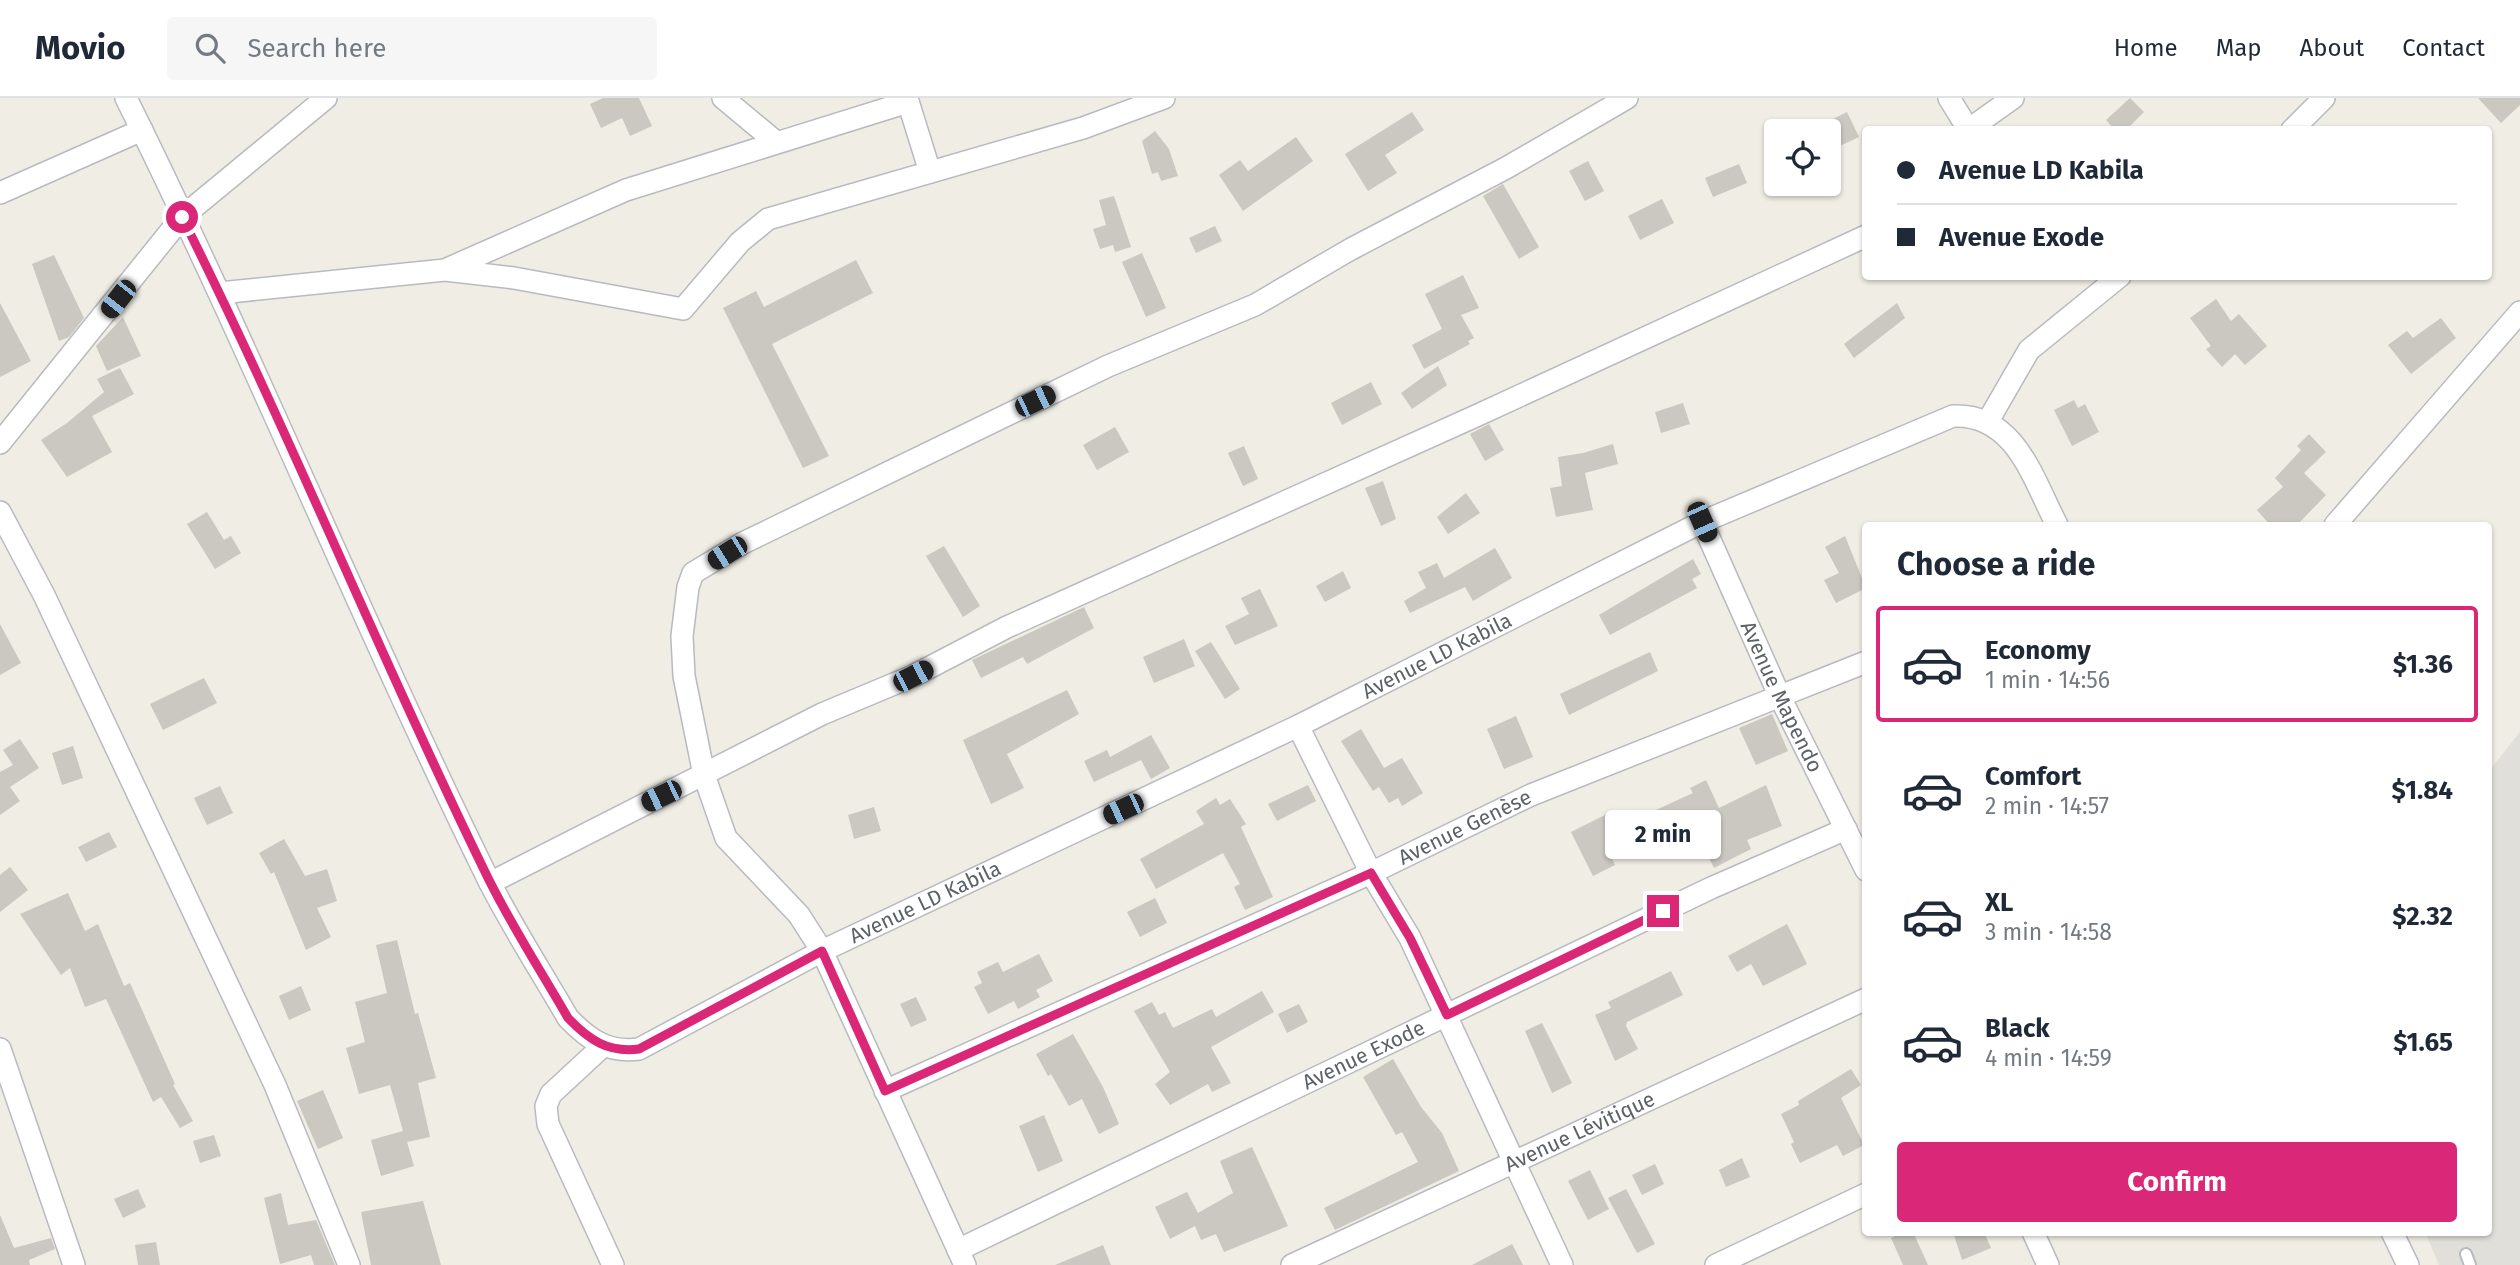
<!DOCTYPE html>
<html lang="en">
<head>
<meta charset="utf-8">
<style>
  body { margin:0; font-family:"Fira Sans",sans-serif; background:#f6f6f7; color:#1f2937; height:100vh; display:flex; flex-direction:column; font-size:26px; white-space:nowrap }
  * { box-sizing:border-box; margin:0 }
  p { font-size:23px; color:#747a83 }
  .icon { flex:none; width:38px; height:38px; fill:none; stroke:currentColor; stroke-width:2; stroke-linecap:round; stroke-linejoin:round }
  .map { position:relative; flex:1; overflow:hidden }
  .side { position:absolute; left:1862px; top:424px; width:630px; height:714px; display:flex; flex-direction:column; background:#fff; border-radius:7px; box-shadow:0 2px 5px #0004 }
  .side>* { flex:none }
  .hud { position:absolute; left:1862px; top:28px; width:630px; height:154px; border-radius:7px; box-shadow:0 2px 5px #0004; display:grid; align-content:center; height:154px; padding:0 35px; background:#fff }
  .fabs { position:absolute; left:1764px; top:21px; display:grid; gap:14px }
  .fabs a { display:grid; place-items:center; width:77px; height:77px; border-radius:7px; background:#fff; box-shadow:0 2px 5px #0004; font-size:35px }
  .end { position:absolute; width:32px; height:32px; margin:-16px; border:9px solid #db2777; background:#fff; box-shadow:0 0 0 4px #fff }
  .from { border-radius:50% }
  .bubble { position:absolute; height:49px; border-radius:7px; background:#fff; box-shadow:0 2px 5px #0004; font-size:23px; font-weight:700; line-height:49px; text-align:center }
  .car { position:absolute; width:21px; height:42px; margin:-21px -10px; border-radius:9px; box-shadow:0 0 5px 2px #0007; background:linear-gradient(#222 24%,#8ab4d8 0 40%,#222 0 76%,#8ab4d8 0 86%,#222 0) }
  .hud b { display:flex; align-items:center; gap:24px; height:66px; font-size:26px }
  .hud b+b { border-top:2px solid #e0e1e3 }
  .hud i { width:18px; height:18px; background:#1f2937 }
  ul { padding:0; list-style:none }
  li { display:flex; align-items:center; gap:21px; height:116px; margin:0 14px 10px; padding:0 21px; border:4px solid transparent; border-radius:7px }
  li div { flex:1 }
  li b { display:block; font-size:26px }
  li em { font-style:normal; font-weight:700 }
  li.active { border-color:#db2777 }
  li>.icon { width:63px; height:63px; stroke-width:1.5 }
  h2 { padding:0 35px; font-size:32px; line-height:84px }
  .button { display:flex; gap:14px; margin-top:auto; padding:14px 35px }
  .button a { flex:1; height:80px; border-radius:7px; background:#db2777; color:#fff; font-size:28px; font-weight:700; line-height:80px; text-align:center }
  header { display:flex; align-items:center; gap:42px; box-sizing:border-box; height:98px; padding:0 35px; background:#fff; border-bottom:2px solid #e0e1e3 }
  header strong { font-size:33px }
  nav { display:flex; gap:38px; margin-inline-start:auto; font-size:24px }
  .search { width:490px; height:63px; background:#f6f6f7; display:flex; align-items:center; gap:18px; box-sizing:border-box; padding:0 24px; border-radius:7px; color:#747a83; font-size:26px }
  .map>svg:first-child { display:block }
  .industrial { fill:#e1dfd9 }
  .building { fill:#cbc7c1 }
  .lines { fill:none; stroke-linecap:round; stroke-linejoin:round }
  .service-casing { stroke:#b7bbbf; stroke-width:14 }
  .minor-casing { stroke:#b7bbbf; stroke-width:24 }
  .service { stroke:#fff; stroke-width:10 }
  .minor { stroke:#fff; stroke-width:21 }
  .route { stroke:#db2777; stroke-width:9 }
  .labels { text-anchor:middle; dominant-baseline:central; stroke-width:5; stroke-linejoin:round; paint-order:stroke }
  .street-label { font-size:21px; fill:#5c6166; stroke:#fff }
</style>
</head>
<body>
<header>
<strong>Movio</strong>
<div class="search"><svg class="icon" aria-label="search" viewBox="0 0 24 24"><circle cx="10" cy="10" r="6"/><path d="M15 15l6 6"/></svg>Search here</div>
<nav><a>Home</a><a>Map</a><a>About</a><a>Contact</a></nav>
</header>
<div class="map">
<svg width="2520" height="1167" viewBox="0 0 2520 1167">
  <rect width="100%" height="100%" fill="#f0ede4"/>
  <!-- industrial -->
  <path class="industrial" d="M 2520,634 L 2520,1167 L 2439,1167 L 2425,1134 L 2488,1134 L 2489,673 Z"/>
  <!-- building -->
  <path class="building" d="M 603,0 L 639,0 L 652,28 L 630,38 L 622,20 L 601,30 L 590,6 Z
    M 2130,0 L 2144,14 L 2126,32 L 2115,32 L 2106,22 Z
    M 2478,0 L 2520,0 L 2520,7 L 2501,25 Z
    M 1412,14 L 1424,32 L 1385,57 L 1397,75 L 1368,93 L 1345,56 Z
    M 1847,14 L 1859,39 L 1829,53 L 1829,23 Z
    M 1155,33 L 1169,51 L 1178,78 L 1161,83 L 1158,74 L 1152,76 L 1142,43 Z
    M 1296,39 L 1313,63 L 1243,113 L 1219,77 L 1240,62 L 1248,73 Z
    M 1588,63 L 1604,93 L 1585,103 L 1569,73 Z
    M 1739,66 L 1747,85 L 1713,99 L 1705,80 Z
    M 1503,86 L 1539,149 L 1519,161 L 1483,98 Z
    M 1114,98 L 1131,149 L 1115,154 L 1113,147 L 1100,151 L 1093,131 L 1106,127 L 1099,102 Z
    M 1662,101 L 1674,125 L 1640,142 L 1628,118 Z
    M 1215,128 L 1222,143 L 1196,155 L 1189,140 Z
    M 1142,155 L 1166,210 L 1146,219 L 1122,164 Z
    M 54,157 L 84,220 L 69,239 L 59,243 L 32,166 Z
    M 856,162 L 873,195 L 772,246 L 829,358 L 803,370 L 723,210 L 756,193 L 764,209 Z
    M 1463,177 L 1479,210 L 1461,217 L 1474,240 L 1468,243 L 1470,246 L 1424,271 L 1412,247 L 1442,231 L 1425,196 Z
    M 2216,201 L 2231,223 L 2239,216 L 2267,248 L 2245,267 L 2235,256 L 2222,269 L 2206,251 L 2211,248 L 2190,220 Z
    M 0,205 L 31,263 L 0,279 Z
    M 1897,205 L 1905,220 L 1854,260 L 1844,246 Z
    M 123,219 L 141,258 L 107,273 L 96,248 Z
    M 2441,220 L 2456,240 L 2411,276 L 2388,247 L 2407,233 L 2413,240 Z
    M 1438,268 L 1447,287 L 1412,311 L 1401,295 Z
    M 120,270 L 134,296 L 92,318 L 112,354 L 67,379 L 41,342 L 67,325 L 104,294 L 97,281 Z
    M 1371,284 L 1382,306 L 1342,327 L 1331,305 Z
    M 2074,302 L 2078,310 L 2085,306 L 2099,334 L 2072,348 L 2054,312 Z
    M 1683,305 L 1690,326 L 1661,335 L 1655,314 Z
    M 1489,326 L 1504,352 L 1485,363 L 1470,336 Z
    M 1115,329 L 1129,354 L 1097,372 L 1083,347 Z
    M 2309,336 L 2326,354 L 2304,375 L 2326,397 L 2297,427 L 2270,427 L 2257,412 L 2283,389 L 2275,380 L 2301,352 L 2297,348 Z
    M 1613,346 L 1618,366 L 1585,375 L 1593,412 L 1556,419 L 1550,390 L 1562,388 L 1558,359 L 1583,355 Z
    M 1244,348 L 1258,381 L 1243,388 L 1228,355 Z
    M 1383,383 L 1396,421 L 1381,428 L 1365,390 Z
    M 1466,395 L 1480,415 L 1448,436 L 1437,419 Z
    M 207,414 L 224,442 L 231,438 L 241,455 L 215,471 L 187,426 Z
    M 1845,438 L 1866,490 L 1836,505 L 1824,482 L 1839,475 L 1825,449 Z
    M 944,448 L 980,508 L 963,519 L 926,458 Z
    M 1495,450 L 1512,480 L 1473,503 L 1465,489 L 1410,515 L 1404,503 L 1426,490 L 1418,474 L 1437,465 L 1444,480 Z
    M 1693,461 L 1701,476 L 1692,481 L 1697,490 L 1610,537 L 1599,517 Z
    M 1343,473 L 1351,490 L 1325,504 L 1316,488 Z
    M 1260,491 L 1278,528 L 1235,547 L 1225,528 L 1249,516 L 1241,500 Z
    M 1084,509 L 1094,530 L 1027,566 L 1023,559 L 981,580 L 972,562 Z
    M 0,526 L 21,565 L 0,577 Z
    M 1184,541 L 1195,568 L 1154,585 L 1143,559 Z
    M 1211,544 L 1240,591 L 1225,601 L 1195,553 Z
    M 1650,554 L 1658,573 L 1569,617 L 1560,596 Z
    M 204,580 L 217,605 L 163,632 L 150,606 Z
    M 1067,592 L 1079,616 L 1007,656 L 1024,690 L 991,706 L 963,642 Z
    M 1772,616 L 1788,653 L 1756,667 L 1739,630 Z
    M 1516,618 L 1533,659 L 1504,671 L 1487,631 Z
    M 1361,631 L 1384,670 L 1402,660 L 1423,695 L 1402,708 L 1398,700 L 1389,705 L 1379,689 L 1373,693 L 1341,643 Z
    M 1151,637 L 1170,670 L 1151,681 L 1141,662 L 1094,684 L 1084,663 L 1107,652 L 1110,659 Z
    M 20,641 L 39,670 L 10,689 L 20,703 L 0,717 L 0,674 L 13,667 L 3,652 Z
    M 73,648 L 83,680 L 62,687 L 52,655 Z
    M 1706,682 L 1719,710 L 1766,687 L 1782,728 L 1747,742 L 1751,751 L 1714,770 L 1696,734 L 1667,753 L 1656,737 L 1609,755 L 1615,767 L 1593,778 L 1571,734 L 1615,712 L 1618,719 L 1629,714 L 1631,718 L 1644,714 L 1645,717 L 1693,695 L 1690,690 Z
    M 1308,687 L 1316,703 L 1277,723 L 1268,706 Z
    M 220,688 L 233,715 L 207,727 L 194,700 Z
    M 1216,700 L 1220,707 L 1230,701 L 1246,726 L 1241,729 L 1273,799 L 1245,812 L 1234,789 L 1240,786 L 1223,755 L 1156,791 L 1140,761 L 1204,726 L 1196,713 Z
    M 874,709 L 881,733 L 854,741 L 848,717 Z
    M 109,734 L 117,749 L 86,764 L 78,749 Z
    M 284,741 L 305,778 L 327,771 L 337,803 L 317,810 L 331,839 L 306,852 L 274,774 L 271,776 L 259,755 Z
    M 10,769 L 28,792 L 0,814 L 0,777 Z
    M 68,795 L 85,833 L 98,826 L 124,888 L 130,885 L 175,986 L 173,987 L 193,1023 L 180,1030 L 161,999 L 153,1004 L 106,901 L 85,909 L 70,870 L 61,877 L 20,816 Z
    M 1155,800 L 1167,825 L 1140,839 L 1127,814 Z
    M 1787,826 L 1807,866 L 1763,888 L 1751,866 L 1737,874 L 1728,858 Z
    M 397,842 L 415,916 L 418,915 L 436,980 L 418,985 L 430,1039 L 407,1044 L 414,1068 L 381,1078 L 371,1042 L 403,1033 L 390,987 L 359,996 L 346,950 L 365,944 L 355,904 L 387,895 L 376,847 Z
    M 1039,856 L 1053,883 L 1036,892 L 1040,899 L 1018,911 L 1014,903 L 988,916 L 974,889 L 982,885 L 977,874 L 998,864 L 1003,874 Z
    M 1671,873 L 1683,897 L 1627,924 L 1626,928 L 1638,951 L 1615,963 L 1595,917 L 1611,910 L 1608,904 Z
    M 301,888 L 311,912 L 289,922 L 279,898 Z
    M 1262,893 L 1274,914 L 1211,949 L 1231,985 L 1212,994 L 1208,986 L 1170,1007 L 1155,986 L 1170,974 L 1134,913 L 1152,904 L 1159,917 L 1165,914 L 1173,930 L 1212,911 L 1216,919 Z
    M 916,899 L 927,922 L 911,929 L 900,906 Z
    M 1299,906 L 1308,924 L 1287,935 L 1278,916 Z
    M 1542,925 L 1572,985 L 1552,995 L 1525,933 Z
    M 1073,936 L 1103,989 L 1119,1026 L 1099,1036 L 1082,1001 L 1069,1008 L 1051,976 L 1048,978 L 1036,956 Z
    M 1393,961 L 1421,1009 L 1442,1035 L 1459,1073 L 1335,1132 L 1324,1110 L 1418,1064 L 1402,1034 L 1396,1037 L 1363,979 Z
    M 1851,971 L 1861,987 L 1841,1000 L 1864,1047 L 1843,1058 L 1837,1047 L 1800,1065 L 1791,1046 L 1794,1044 L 1781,1016 L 1799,1007 L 1798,1003 Z
    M 323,992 L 343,1040 L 318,1051 L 297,1003 Z
    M 1044,1017 L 1063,1063 L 1038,1074 L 1019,1028 Z
    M 214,1037 L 221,1058 L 200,1065 L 193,1043 Z
    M 1252,1049 L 1288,1128 L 1224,1154 L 1216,1136 L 1201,1142 L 1195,1128 L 1170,1141 L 1155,1109 L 1187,1094 L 1198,1115 L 1233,1095 L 1220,1063 Z
    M 1742,1060 L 1750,1079 L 1726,1089 L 1719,1072 Z
    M 1655,1066 L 1664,1086 L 1642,1097 L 1632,1077 Z
    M 1590,1072 L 1609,1111 L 1588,1122 L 1568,1083 Z
    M 138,1091 L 146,1109 L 123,1120 L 114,1101 Z
    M 1626,1091 L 1655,1146 L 1637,1155 L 1608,1100 Z
    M 281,1095 L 288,1127 L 316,1122 L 335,1167 L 314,1167 L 311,1157 L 280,1166 L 264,1100 Z
    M 423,1103 L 441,1167 L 371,1167 L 361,1114 Z
    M 0,1117 L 14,1150 L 51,1140 L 55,1151 L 29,1162 L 30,1167 L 0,1167 Z
    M 1904,1134 L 1913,1134 L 1928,1167 L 1903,1167 L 1891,1140 Z
    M 1953,1134 L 1984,1134 L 1991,1150 L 1962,1162 Z
    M 156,1144 L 160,1167 L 138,1167 L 135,1147 Z
    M 1512,1146 L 1523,1167 L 1472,1167 Z
    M 1103,1147 L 1111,1167 L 1055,1167 Z"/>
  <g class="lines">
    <defs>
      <path id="service" d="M 2466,1156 L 2470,1167"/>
      <g id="minor">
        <path id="s1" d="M 126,0 C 254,258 362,525 489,783 C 513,830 542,875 568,920 C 589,942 608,955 639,951 L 822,853 L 1298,628 L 1702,424 L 1953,318 C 2015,315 2033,381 2057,427"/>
        <path d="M 723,0 L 776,44"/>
        <path d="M 907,0 L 930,74"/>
        <path d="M 1949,0 L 1968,31"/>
        <path d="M 1968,32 L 2013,0"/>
        <path d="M 2292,32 L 2324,0"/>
        <path d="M 0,95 L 142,32"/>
        <path d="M 447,171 L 626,92 L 908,4"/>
        <path d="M 220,195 L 445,172 L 514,180 L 683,211 L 740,144 L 768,121 L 1083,30 L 1164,0"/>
        <path d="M 1988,323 L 2029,252 L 2120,178"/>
        <path d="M 0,345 L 182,119 L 326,0"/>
        <path d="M 0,414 L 44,497 L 275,987 L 349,1167"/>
        <path id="s2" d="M 1702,424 L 1780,599 L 1866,772"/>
        <path d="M 2335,427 L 2520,214"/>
        <path d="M 1298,628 L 1371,775 L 1410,840 L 1562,1167"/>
        <path d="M 490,785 L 822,616 L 913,578 L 1007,529 L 1478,317 L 1866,138"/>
        <path d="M 603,948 L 551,996 L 546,1008 L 548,1026 L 613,1167"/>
        <path d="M 0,951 L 74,1167"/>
        <path id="s3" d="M 885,993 L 1371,775 L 1531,697 L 1866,564"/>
        <path d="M 2033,1134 L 2048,1167"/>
        <path d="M 2392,1134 L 2408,1167"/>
        <path id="s4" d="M 958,1152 L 1711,790 L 1846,731"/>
        <path d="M 965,1167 L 822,853 L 799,817 L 726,740 L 704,677 L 684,578 L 682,538 L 688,489 L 693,475 L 743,445 L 1108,268 L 1255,207 L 1351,151 L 1506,70 L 1627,0"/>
        <path id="s5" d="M 1292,1167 L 1866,901"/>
        <path d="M 1716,1167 L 1866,1096"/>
      </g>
    </defs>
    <!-- service casing -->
    <use href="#service" class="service-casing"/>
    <!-- minor casing -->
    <use href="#minor" class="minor-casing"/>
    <!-- service -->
    <use href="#service" class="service"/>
    <!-- minor -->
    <use href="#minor" class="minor"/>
  </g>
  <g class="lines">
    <!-- route -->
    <path class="route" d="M 182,119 C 291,337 382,564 489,782 C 513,830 542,875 568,920 C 589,942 608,955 639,951 L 822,853 L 885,993 L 1371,775 L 1410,840 L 1447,917 L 1663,813"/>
  </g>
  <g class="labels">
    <!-- street labels -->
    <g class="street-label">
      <text stroke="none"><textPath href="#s1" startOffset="1992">Avenue LD Kabila</textPath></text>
      <text stroke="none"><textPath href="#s2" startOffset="192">Avenue Mapendo</textPath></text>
      <text stroke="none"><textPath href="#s3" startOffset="637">Avenue Genèse</textPath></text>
      <text stroke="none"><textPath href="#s1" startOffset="1424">Avenue LD Kabila</textPath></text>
      <text stroke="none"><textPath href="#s4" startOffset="450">Avenue Exode</textPath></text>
      <text stroke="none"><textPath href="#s5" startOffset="317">Avenue Lévitique</textPath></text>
    </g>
  </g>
</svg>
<div class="fabs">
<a><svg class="icon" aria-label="locate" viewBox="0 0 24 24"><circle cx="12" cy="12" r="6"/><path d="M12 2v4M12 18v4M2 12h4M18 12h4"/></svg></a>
</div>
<i class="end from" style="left:182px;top:119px"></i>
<i class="end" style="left:1663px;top:813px"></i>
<div class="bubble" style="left:1605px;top:712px;width:116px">2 min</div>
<i class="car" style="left:118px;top:201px;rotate:218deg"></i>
<i class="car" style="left:1035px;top:303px;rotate:64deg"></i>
<i class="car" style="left:1702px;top:424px;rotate:156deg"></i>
<i class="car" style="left:727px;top:455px;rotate:238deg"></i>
<i class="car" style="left:913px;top:578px;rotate:63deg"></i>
<i class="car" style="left:661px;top:698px;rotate:244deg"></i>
<i class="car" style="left:1123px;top:711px;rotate:245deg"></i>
<div class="hud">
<b><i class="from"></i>Avenue LD Kabila</b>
<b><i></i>Avenue Exode</b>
</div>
<section class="side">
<h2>Choose a ride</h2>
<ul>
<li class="active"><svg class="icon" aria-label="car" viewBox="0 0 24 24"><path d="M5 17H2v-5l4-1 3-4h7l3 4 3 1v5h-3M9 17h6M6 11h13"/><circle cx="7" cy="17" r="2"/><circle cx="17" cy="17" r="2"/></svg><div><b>Economy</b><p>1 min · 14:56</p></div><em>$1.36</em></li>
<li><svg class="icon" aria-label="car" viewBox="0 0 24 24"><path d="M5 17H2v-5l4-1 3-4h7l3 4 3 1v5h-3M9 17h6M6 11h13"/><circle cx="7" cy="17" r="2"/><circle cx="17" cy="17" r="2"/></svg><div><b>Comfort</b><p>2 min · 14:57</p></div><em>$1.84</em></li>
<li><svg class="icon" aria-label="car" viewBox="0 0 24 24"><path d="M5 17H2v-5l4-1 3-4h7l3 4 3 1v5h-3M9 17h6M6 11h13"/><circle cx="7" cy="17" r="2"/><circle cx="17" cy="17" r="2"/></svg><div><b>XL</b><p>3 min · 14:58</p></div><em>$2.32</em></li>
<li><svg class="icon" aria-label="car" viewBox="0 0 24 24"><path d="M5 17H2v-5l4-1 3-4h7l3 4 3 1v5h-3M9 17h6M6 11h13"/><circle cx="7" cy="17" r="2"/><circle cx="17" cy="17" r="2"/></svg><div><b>Black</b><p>4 min · 14:59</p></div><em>$1.65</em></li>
</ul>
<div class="button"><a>Confirm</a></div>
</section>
</div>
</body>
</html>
